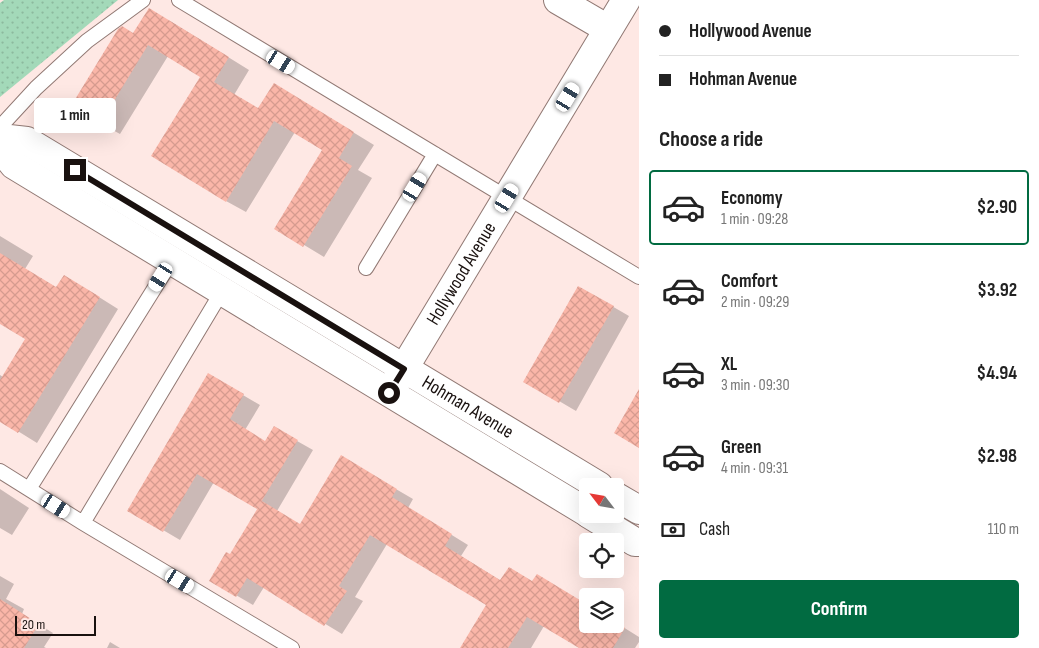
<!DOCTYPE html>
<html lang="en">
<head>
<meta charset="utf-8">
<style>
  body { margin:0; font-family:"Sofia Sans Condensed",sans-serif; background:#f6f6f6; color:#222; height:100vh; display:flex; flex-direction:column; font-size:19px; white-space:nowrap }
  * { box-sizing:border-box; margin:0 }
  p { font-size:16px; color:#767676 }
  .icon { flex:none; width:28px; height:28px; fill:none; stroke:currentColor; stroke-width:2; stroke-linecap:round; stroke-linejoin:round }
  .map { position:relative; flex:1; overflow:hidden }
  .drawer { display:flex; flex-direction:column; background:#fff; width:400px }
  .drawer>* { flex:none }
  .banner { display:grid; align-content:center; height:110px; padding:0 20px; background:#fff }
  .needle { width:32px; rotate:301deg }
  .fabs { position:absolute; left:579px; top:478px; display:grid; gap:10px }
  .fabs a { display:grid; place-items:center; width:45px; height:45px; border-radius:5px; background:#fff; box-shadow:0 5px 20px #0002; font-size:25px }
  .scale { position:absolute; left:15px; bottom:12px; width:81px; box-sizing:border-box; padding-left:5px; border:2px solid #19110f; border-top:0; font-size:14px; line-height:18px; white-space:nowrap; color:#19110f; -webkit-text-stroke:4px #fee8e4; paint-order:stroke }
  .end { position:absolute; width:22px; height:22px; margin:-11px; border:6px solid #19110f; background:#fff; box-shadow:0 0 0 2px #fff }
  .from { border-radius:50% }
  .bubble { position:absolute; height:35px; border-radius:5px; background:#fff; box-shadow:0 5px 20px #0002; font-size:16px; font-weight:700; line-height:35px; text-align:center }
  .car { position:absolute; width:15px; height:30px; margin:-15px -8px; border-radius:6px; box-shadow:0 0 4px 1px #0007; background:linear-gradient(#fff 24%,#345 0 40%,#fff 0 76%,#345 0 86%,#fff 0) }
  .banner b { display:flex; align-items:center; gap:18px; height:48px; font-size:19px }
  .banner b+b { border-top:1px solid #e0e0e0 }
  .banner i { width:12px; height:12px; background:#222 }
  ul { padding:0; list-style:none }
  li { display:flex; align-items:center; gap:15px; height:75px; margin:0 10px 8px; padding:0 10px; border:2px solid transparent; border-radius:5px }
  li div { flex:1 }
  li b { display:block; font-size:19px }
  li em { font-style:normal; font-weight:700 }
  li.active { border-color:#016b41 }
  li>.icon { width:45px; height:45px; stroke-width:1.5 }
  h2 { padding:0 20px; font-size:22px; line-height:60px }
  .pay { display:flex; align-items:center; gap:12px; height:55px; padding:0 20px; font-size:19px }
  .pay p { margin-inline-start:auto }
  .cta { display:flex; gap:10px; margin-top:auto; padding:10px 20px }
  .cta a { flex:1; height:58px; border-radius:5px; background:#016b41; color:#fff; font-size:20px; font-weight:700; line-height:58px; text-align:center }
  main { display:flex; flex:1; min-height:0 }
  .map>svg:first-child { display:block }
  .grass { fill:url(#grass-dots) }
  .shadow { fill:#0003 }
  .building { fill:url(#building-cross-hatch) }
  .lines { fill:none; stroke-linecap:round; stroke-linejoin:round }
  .service-casing { stroke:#917974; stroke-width:16 }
  .minor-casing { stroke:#917974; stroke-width:30 }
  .secondary-casing { stroke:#917974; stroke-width:30 }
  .service { stroke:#fff; stroke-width:14 }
  .minor { stroke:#fff; stroke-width:28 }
  .secondary { stroke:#fff; stroke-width:28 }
  .route { stroke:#19110f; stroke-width:6 }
  .labels { text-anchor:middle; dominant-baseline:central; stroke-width:4; stroke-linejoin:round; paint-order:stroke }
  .street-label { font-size:19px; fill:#19110f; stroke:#fee8e4 }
</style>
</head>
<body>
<main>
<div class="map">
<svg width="639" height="648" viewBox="0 0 639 648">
  <defs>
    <pattern id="grass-dots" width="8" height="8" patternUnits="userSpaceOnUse" patternTransform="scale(1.25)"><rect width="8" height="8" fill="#a3d9b9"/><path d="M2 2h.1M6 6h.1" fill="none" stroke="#8cb99e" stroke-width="1.8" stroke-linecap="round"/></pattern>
    <pattern id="building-cross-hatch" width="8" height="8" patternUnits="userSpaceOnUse" patternTransform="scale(1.25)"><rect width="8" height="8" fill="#fab6a8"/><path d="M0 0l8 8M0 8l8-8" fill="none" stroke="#d69b8f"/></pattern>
  </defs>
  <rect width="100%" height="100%" fill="#fee8e4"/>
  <!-- grass -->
  <path class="grass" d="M 4,0 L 118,0 L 0,97 L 0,3 Z"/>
  <!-- shadow -->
  <path class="shadow" d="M 170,21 L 249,70 L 234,95 L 259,110 L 294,96 L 374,145 L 358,170 L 372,178 L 324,257 L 276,228 L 323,150 L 295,132 L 246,212 L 226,201 L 201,76 L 168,56 L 120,134 L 100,123 L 134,35 Z
    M 0,236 L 33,256 L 25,269 L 57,288 L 83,287 L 118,309 L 37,443 L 0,420 L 0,375 L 3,377 L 26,339 L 0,322 Z
    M 579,287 L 629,316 L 576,411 L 525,381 Z
    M 209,375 L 260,405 L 245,430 L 266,442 L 274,428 L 313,450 L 277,511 L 300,525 L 341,457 L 413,499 L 408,508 L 468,545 L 461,556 L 501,581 L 588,624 L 615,624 L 615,622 L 639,637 L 639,642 L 635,648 L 581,648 L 544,626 L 531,648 L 461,648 L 487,605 L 387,544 L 355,597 L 363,601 L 342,634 L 264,587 L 253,605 L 210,580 L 230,556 L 259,509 L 214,482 L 180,540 L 129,510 Z
    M 0,489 L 29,508 L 12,535 L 0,528 Z
    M 0,576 L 14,584 L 6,599 L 24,609 L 22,614 L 53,633 L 44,647 L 46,648 L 0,648 Z
    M 110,642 L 120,648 L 107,648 Z"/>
  <!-- building -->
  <path class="building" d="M 149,8 L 229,57 L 214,82 L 258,108 L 274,83 L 354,132 L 339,158 L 352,166 L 303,247 L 274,229 L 322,150 L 274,121 L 226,202 L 151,156 L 200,77 L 148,45 L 100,124 L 71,106 L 118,29 L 122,26 L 133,33 Z
    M 0,253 L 56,287 L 64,275 L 100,297 L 18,433 L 0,422 L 0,380 L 25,339 L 0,324 Z
    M 578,286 L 614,306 L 559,403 L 523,382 Z
    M 208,373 L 244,394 L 230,419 L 265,441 L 274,426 L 298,440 L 257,509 L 197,474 L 163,532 L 127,511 Z
    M 639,389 L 639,448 L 614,433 Z
    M 341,455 L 397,489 L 392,497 L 452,534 L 445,546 L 500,580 L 509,567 L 532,581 L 537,574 L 588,605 L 588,624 L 615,624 L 615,621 L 625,628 L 613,648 L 579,648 L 527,617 L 508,648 L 460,648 L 486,605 L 370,535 L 339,586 L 347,591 L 324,626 L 247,578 L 236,597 L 209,581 L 226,552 L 230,554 L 262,501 L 300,524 Z
    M 0,599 L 39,624 L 24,648 L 0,648 Z"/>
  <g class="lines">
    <defs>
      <path id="service" d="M 179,0 L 639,277
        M 0,127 L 36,88 L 87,41 L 143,0
        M 366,268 L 435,154
        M 0,471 L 83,523 L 292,648
        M 29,489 L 174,257
        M 83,523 L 224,288"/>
      <g id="minor">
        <path d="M 558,0 L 608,29"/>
        <path id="s1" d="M 391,390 L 626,0"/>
      </g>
      <g id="secondary">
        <path id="s2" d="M 0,138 L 27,141 L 599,486"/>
        <path d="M 0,148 L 14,165 L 588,513"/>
        <path d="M 615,496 L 639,510"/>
        <path d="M 589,514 L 635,542 L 639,542"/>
      </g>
    </defs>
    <!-- service casing -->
    <use href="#service" class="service-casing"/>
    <!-- minor casing -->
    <use href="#minor" class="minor-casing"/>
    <!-- secondary casing -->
    <use href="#secondary" class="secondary-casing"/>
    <!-- service -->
    <use href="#service" class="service"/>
    <!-- minor -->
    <use href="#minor" class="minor"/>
    <!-- secondary -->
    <use href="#secondary" class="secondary"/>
  </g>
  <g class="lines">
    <!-- route -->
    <path class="route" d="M 75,170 L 404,369 L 389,393"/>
  </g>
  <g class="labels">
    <!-- street labels -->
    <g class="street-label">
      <text stroke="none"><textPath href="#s1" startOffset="136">Hollywood Avenue</textPath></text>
      <text stroke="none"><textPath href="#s2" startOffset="542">Hohman Avenue</textPath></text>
    </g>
  </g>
</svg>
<div class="fabs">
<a><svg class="needle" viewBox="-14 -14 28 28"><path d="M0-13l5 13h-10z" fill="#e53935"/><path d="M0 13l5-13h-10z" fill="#767676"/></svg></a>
<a><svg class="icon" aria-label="locate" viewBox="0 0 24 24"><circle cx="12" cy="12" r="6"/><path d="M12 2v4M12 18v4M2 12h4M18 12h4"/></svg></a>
<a><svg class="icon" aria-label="layers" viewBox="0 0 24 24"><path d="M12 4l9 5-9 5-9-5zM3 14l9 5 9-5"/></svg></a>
</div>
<div class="scale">20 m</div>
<i class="end from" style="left:389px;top:393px"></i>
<i class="end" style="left:75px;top:170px"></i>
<div class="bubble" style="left:34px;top:98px;width:82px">1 min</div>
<i class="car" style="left:281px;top:62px;rotate:121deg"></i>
<i class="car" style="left:568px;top:97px;rotate:31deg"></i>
<i class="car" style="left:415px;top:187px;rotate:31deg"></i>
<i class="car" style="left:507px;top:198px;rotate:31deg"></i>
<i class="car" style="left:161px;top:277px;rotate:212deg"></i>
<i class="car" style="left:56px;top:506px;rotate:122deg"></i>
<i class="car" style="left:180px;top:581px;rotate:121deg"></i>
</div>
<section class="drawer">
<div class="banner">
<b><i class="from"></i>Hollywood Avenue</b>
<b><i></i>Hohman Avenue</b>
</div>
<h2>Choose a ride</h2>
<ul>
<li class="active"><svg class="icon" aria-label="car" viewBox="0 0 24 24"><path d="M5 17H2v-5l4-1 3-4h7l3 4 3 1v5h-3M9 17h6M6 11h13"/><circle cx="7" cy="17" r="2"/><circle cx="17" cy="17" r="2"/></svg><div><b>Economy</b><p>1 min · 09:28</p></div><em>$2.90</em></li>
<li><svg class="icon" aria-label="car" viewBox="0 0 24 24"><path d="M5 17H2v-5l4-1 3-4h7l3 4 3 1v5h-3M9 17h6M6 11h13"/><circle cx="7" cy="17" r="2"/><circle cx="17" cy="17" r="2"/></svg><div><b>Comfort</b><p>2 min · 09:29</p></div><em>$3.92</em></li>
<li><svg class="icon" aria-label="car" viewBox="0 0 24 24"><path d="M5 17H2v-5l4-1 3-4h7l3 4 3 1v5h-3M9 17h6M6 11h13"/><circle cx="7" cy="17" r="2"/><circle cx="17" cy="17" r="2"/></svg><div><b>XL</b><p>3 min · 09:30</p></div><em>$4.94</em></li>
<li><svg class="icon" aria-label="car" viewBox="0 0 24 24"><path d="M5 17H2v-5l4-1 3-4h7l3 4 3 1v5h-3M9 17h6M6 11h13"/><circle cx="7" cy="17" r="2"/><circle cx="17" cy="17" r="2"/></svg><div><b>Green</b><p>4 min · 09:31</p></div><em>$2.98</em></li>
</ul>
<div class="pay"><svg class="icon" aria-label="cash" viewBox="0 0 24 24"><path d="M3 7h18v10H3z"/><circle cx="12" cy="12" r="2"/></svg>Cash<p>110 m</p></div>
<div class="cta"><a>Confirm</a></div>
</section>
</main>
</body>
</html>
